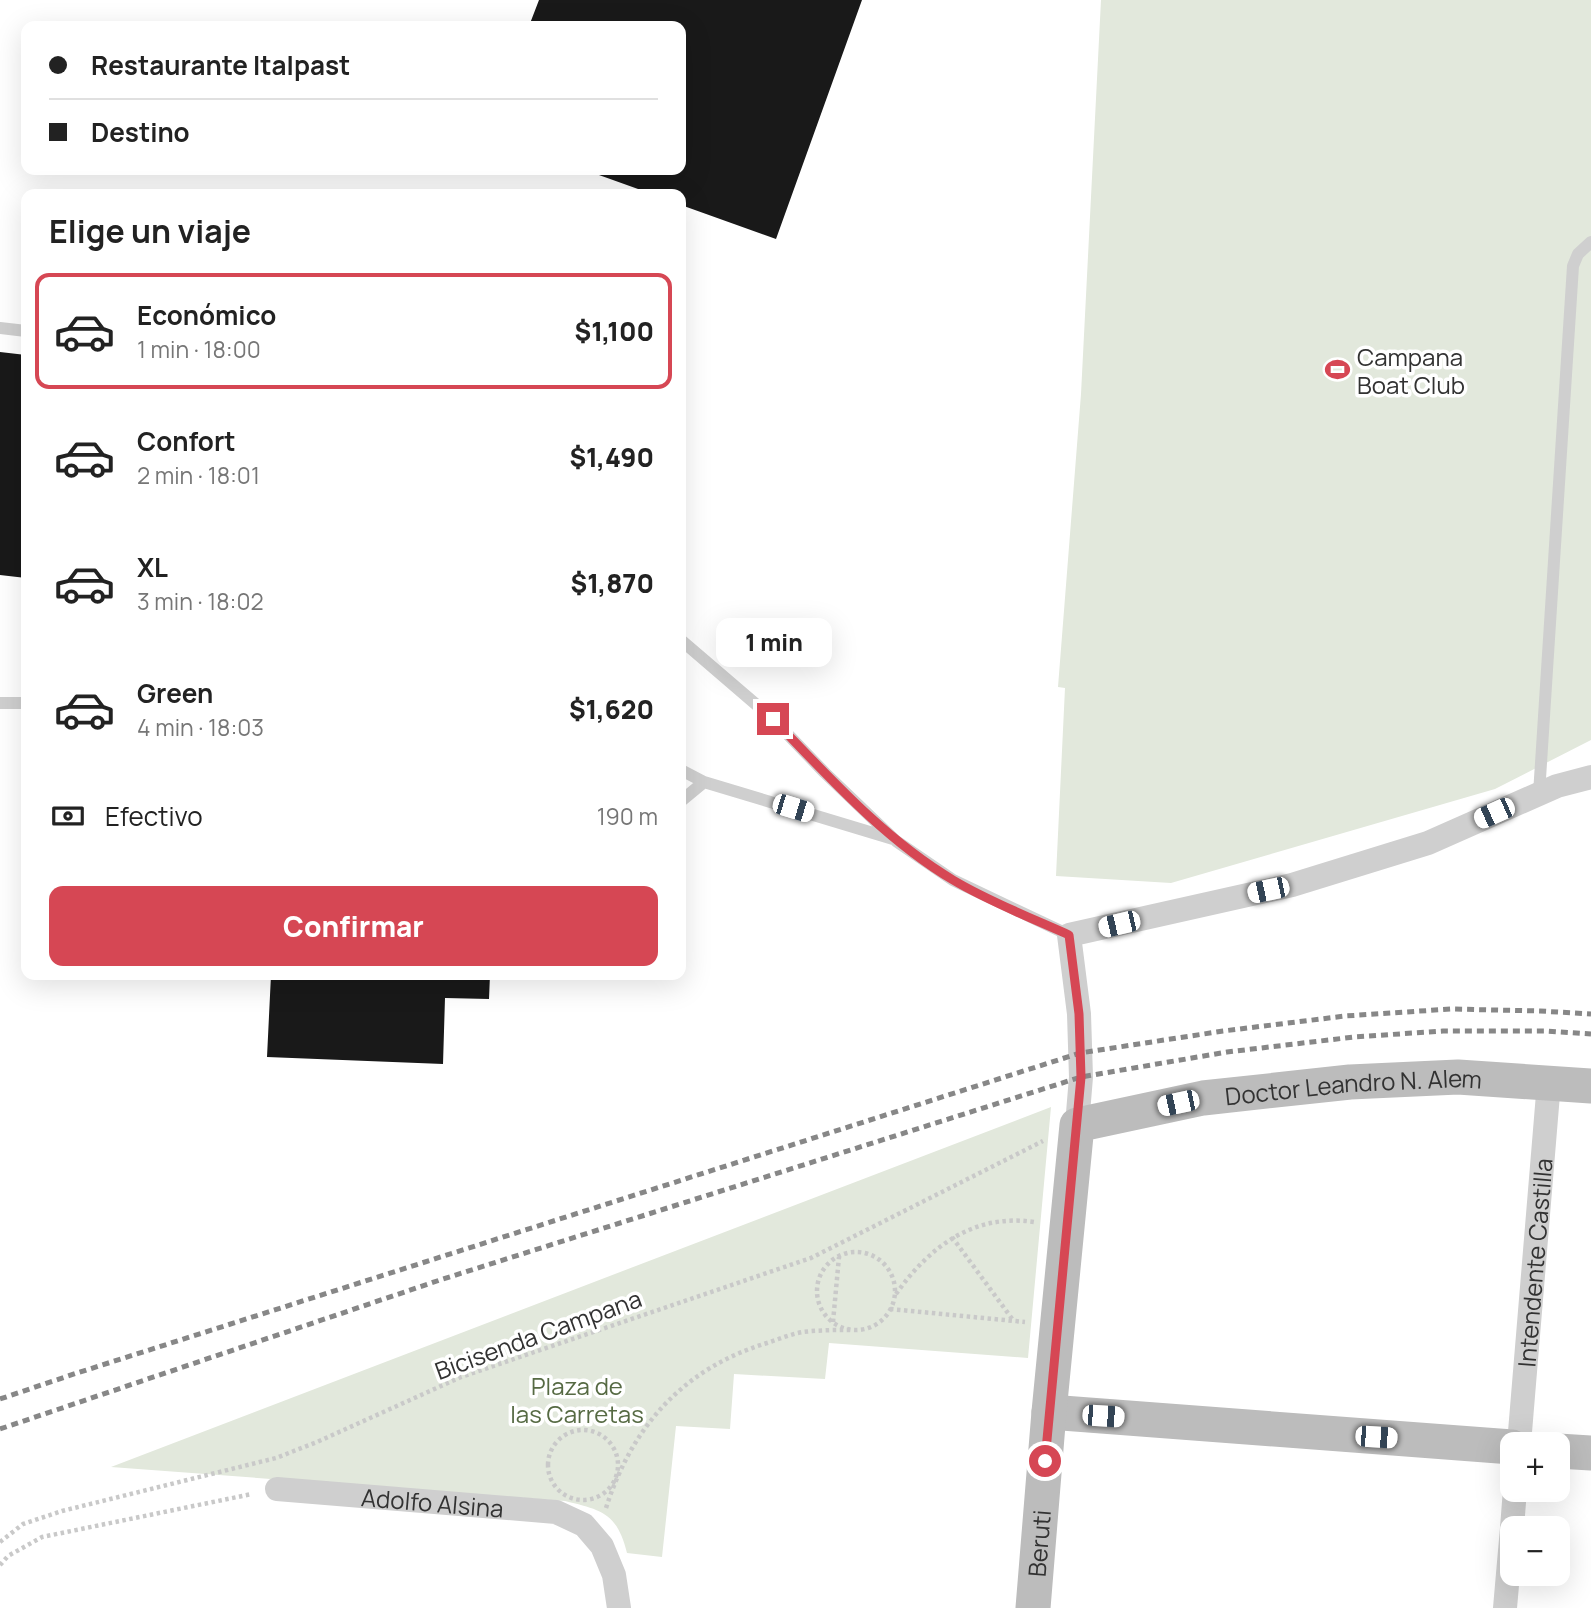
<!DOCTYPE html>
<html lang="es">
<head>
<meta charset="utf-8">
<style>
  body { margin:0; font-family:Manrope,sans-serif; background:#f6f6f6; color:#222; height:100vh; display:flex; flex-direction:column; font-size:26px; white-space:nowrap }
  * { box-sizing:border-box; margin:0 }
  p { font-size:23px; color:#767676 }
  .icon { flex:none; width:38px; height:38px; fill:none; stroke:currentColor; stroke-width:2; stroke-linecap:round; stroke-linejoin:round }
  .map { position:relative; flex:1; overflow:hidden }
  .details { position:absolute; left:21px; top:189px; width:665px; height:791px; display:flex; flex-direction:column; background:#fff; border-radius:14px; box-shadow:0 7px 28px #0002 }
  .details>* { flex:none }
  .hud { position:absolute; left:21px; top:21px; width:665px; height:154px; border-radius:14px; box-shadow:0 7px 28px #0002; display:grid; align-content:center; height:154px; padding:0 28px; background:#fff }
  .tools { position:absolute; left:1500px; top:1432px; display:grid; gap:14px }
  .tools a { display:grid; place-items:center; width:70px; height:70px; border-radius:14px; background:#fff; box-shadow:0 7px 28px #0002; font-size:35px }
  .end { position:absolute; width:32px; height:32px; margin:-16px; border:9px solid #d64754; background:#fff; box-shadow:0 0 0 4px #fff }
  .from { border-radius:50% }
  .bubble { position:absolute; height:49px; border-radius:14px; background:#fff; box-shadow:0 7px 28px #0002; font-size:23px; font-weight:800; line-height:49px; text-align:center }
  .car { position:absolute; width:21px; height:42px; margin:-21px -10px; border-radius:9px; box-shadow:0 0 5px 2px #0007; background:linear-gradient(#fff 24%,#345 0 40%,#fff 0 76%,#345 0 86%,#fff 0) }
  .hud b { display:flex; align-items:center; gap:24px; height:66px; font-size:26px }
  .hud b+b { border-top:2px solid #e0e0e0 }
  .hud i { width:18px; height:18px; background:#222 }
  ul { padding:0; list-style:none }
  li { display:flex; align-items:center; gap:21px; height:116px; margin:0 14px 10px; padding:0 14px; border:4px solid transparent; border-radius:14px }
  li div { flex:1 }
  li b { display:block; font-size:26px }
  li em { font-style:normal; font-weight:800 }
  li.on { border-color:#d64754 }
  li>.icon { width:63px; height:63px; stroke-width:1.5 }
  h2 { padding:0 28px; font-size:32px; line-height:84px }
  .pay { display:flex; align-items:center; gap:18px; height:77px; padding:0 28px; font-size:26px }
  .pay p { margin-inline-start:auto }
  .action { display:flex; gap:14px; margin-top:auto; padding:14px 28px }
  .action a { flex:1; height:80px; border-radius:14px; background:#d64754; color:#fff; font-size:28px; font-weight:800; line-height:80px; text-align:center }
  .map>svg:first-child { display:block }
  .green { fill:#e2e8dc }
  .building { fill:#191919 }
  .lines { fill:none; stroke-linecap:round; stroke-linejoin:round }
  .path { stroke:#c9c9c9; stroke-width:4.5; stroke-dasharray:3.5 3.5; stroke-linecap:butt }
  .lane { stroke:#cfcfcf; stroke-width:12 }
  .street { stroke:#cfcfcf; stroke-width:24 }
  .secondary { stroke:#bcbcbc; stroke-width:35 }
  .rail { stroke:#878787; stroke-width:5; stroke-dasharray:7 5; stroke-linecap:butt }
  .route { stroke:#d64754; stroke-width:9 }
  .labels { text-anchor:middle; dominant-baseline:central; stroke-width:7; stroke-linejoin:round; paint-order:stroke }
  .poi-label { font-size:24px; fill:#323232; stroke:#fff; text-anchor:start }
  .street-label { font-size:24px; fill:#323232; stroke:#fff }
  .park-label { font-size:24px; fill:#566a43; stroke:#fff }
</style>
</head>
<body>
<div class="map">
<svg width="1591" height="1608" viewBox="0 0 1591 1608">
  <rect width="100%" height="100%" fill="#fff"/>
  <!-- green -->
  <path class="green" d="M 1101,0 L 1591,0 L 1591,740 L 1495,789 L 1171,883 L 1056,876 L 1065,688 L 1058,687 L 1081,394 Z
    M 1051,1107 L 1028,1358 L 829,1343 L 825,1379 L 734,1374 L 730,1429 L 676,1426 L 662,1557 L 627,1553 C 617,1513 602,1510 565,1501 L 111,1467 Z"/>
  <!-- building -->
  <path class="building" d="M 539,0 L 862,0 L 776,239 L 681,205 L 681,194 L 652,194 L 585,170 L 681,170 L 681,26 L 529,26 Z
    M 0,352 L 26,355 L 26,578 L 0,575 Z
    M 271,975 L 490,975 L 489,999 L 445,998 L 443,1064 L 267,1057 Z"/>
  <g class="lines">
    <!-- path -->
    <path class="path" d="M 952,1237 L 1013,1320
      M817 1291a39 39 0 1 1 78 0a39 39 0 1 1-78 0Z
      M 896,1294 C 929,1247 974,1213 1034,1222
      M 890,1309 L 1025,1322
      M 833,1322 L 839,1257
      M548 1465a35 35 0 1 1 70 0a35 35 0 1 1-70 0Z
      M 606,1508 C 632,1426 684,1368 767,1343 C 779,1339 791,1334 803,1332 C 819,1330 836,1330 852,1330
      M 0,1542 L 23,1524 L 62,1511 L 276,1458 L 317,1442 L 461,1377 L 811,1258 L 1043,1141
      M 0,1565 L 8,1556 L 42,1537 L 252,1494"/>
    <!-- lane -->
    <path class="lane" d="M 0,328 L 26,331
      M 681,640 L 773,719 L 825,773 L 896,841 L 953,880 L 1069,935
      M 0,703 L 26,703
      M 681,770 L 704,782 L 893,839
      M 1539,794 L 1573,266 L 1578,254 L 1591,242
      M 681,801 L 704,782"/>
    <!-- street -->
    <g class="street">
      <path d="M 1077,1125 L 1081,1077 L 1079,1014 L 1069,935 L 1292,885 L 1428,843 L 1557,786 L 1591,777"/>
      <path id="s1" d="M 1519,1444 L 1549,1082"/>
      <path id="s2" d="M 277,1489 L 556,1512 L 584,1525 L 602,1546 L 614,1575 L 619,1608"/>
      <path d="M 1512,1528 L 1515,1489"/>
      <path d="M 1505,1608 L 1512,1528"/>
    </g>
    <!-- secondary -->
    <g class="secondary">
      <path d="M 1049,1412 L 1512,1447"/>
      <path d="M 1558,1451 L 1591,1453"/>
      <path id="s3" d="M 1033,1608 L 1049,1412 L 1077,1125 L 1203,1098 L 1350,1082 L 1458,1077 L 1591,1086"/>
    </g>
    <!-- rail -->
    <path class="rail" d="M 0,1399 L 77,1373 L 1080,1053 L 1223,1031 L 1345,1016 L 1451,1009 L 1540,1011 L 1591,1014
      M 0,1429 L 440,1280 L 1081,1077 L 1227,1052 L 1354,1037 L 1443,1031 L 1544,1031 L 1591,1034"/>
  </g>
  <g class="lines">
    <!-- route -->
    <path class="route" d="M 773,719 C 828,776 884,839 953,880 C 988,901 1031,918 1069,935 L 1079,1014 L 1081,1077 L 1045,1461"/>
  </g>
  <!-- icons -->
  <defs>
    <symbol id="stadium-bare" viewBox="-9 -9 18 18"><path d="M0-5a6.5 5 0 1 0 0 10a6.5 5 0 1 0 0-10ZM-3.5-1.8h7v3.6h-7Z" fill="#d64754" stroke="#fff" stroke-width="2.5" paint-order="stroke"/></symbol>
  </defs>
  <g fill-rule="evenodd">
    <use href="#stadium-bare" x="1320" y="352" width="35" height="35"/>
  </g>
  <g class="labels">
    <!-- poi labels -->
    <g class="poi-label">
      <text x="1357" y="356">Campana<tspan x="1357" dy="28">Boat Club</tspan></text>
    </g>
    <!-- street labels -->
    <g class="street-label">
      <text stroke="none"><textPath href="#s3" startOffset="765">Doctor Leandro N. Alem</textPath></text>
      <text stroke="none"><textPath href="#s1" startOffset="182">Intendente Castilla</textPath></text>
      <text transform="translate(538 1334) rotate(-20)">Bicisenda Campana</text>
      <text stroke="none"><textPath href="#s2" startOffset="156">Adolfo Alsina</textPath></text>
      <text stroke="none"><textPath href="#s3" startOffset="65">Beruti</textPath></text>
    </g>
    <!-- park labels -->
    <g class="park-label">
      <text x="577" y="1385">Plaza de<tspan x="577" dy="28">las Carretas</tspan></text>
    </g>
  </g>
</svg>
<div class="tools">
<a>+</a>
<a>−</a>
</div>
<i class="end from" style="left:1045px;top:1461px"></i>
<i class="end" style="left:773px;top:719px"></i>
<div class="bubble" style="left:716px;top:618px;width:116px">1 min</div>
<i class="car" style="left:793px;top:808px;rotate:107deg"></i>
<i class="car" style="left:1494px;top:813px;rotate:246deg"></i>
<i class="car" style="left:1268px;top:890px;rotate:258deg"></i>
<i class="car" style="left:1119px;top:924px;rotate:257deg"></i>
<i class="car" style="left:1178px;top:1103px;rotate:258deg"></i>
<i class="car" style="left:1103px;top:1416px;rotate:94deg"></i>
<i class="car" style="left:1376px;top:1437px;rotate:94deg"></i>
<div class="hud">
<b><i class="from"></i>Restaurante Italpast</b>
<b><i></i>Destino</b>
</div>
<section class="details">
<h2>Elige un viaje</h2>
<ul>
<li class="on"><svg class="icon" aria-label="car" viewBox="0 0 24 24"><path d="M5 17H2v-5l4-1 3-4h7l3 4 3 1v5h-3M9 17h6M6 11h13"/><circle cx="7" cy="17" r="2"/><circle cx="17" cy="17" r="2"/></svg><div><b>Económico</b><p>1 min · 18:00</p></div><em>$1,100</em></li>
<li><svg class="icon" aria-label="car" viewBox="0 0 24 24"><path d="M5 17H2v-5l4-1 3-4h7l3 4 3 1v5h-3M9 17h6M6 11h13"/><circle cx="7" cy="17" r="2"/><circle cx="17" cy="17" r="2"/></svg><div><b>Confort</b><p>2 min · 18:01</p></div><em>$1,490</em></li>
<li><svg class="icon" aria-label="car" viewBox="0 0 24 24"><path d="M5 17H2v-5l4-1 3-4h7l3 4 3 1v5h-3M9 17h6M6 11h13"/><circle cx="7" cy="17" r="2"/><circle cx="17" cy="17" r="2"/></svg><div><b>XL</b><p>3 min · 18:02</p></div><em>$1,870</em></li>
<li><svg class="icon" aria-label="car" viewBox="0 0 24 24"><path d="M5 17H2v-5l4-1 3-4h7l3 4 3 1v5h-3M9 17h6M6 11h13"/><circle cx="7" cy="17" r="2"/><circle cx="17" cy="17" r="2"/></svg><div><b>Green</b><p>4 min · 18:03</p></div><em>$1,620</em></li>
</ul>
<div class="pay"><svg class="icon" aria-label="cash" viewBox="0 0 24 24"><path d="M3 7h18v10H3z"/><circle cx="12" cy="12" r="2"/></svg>Efectivo<p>190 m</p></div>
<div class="action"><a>Confirmar</a></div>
</section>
</div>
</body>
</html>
